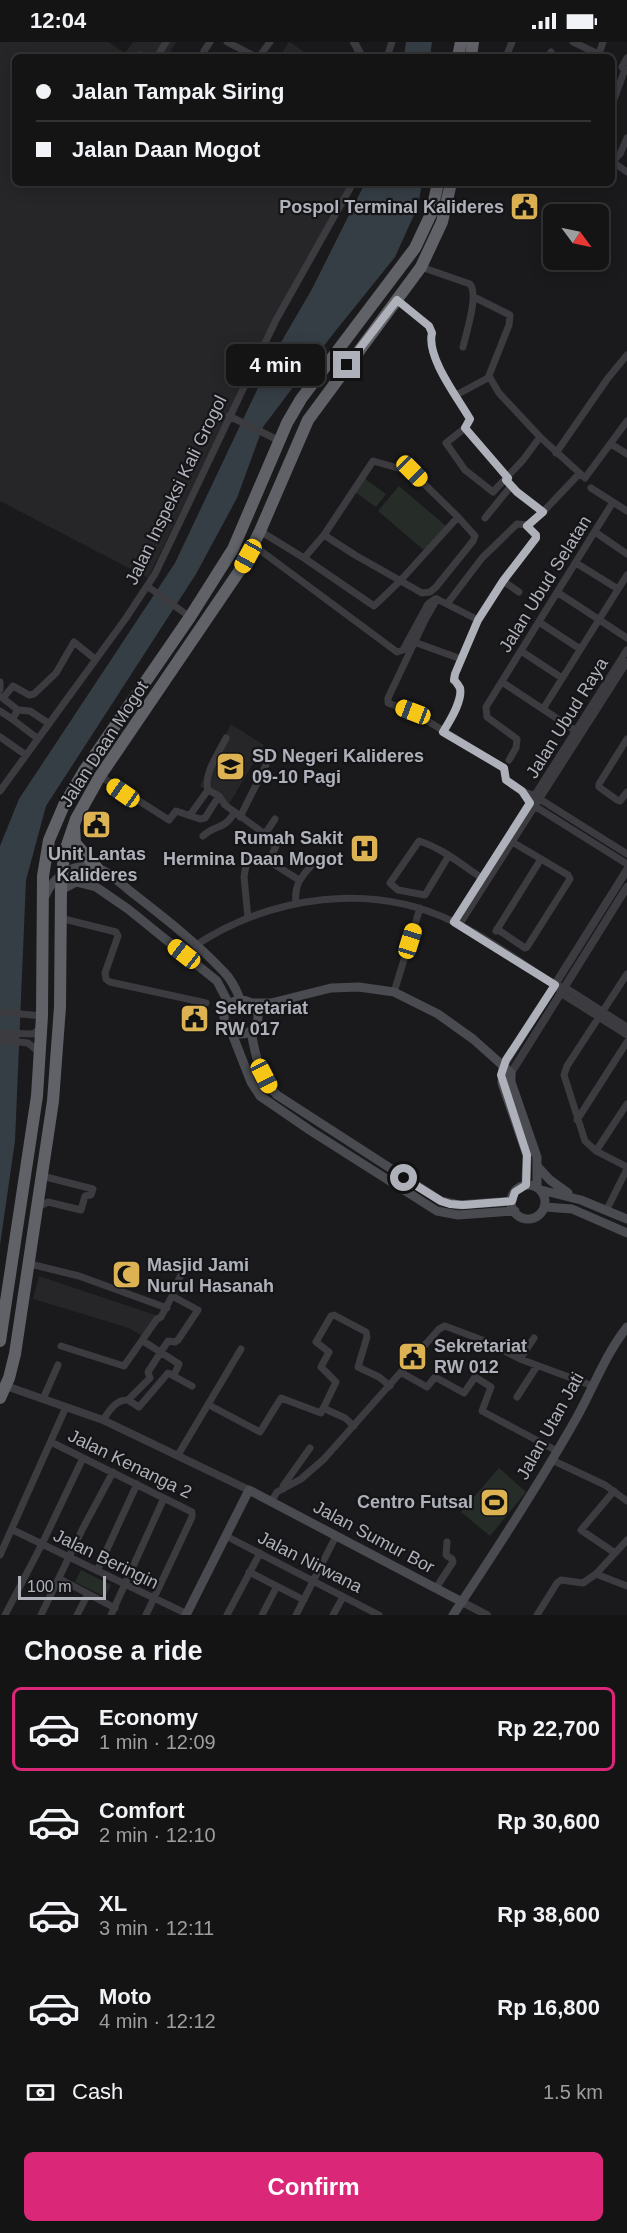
<!DOCTYPE html>
<html lang="en">
<head>
<meta charset="utf-8">
<style>
  body { margin:0; font-family:Arial,sans-serif; background:#212122; color:#f1f3f6; height:100vh; display:flex; flex-direction:column; font-size:22px; white-space:nowrap }
  * { box-sizing:border-box; margin:0 }
  p { font-size:20px; color:#9d9ea0 }
  .icon { flex:none; width:33px; height:33px; fill:none; stroke:currentColor; stroke-width:2; stroke-linecap:round; stroke-linejoin:round }
  .map { position:relative; height:1573px; overflow:hidden }
  .details { display:flex; flex-direction:column; background:#141415; flex:1 }
  .details>* { flex:none }
  .top-card { position:absolute; left:12px; top:12px; width:603px; height:132px; border-radius:9px; box-shadow:0 3px 15px #0003,0 0 0 2px #333334; display:grid; align-content:center; height:132px; padding:0 24px; background:#141415 }
  .needle { width:39px; rotate:123deg }
  .fabs { position:absolute; left:543px; top:162px; display:grid; gap:12px }
  .fabs a { display:grid; place-items:center; width:66px; height:66px; border-radius:9px; background:#141415; box-shadow:0 3px 15px #0003,0 0 0 2px #333334; font-size:30px }
  .scale { position:absolute; left:18px; bottom:15px; width:88px; box-sizing:border-box; padding-left:6px; border:3px solid #aeb1ba; border-top:0; font-size:16px; line-height:21px; white-space:nowrap; color:#aeb1ba; -webkit-text-stroke:4px #151517; paint-order:stroke }
  .end { position:absolute; width:27px; height:27px; margin:-14px; border:8px solid #aeb1ba; background:#111; box-shadow:0 0 0 3px #111 }
  .from { border-radius:50% }
  .bubble { position:absolute; height:42px; border-radius:9px; background:#141415; box-shadow:0 3px 15px #0003,0 0 0 2px #333334; font-size:20px; font-weight:600; line-height:42px; text-align:center }
  .car { position:absolute; width:18px; height:36px; margin:-18px -9px; border-radius:8px; box-shadow:0 0 4px 2px #0007; background:linear-gradient(#f5c518 24%,#345 0 40%,#f5c518 0 76%,#345 0 86%,#f5c518 0) }
  .top-card b { display:flex; align-items:center; gap:21px; height:57px; font-size:22px }
  .top-card b+b { border-top:2px solid #333334 }
  .top-card i { width:15px; height:15px; background:#f1f3f6 }
  ul { padding:0; list-style:none }
  li { display:flex; align-items:center; gap:18px; height:84px; margin:0 12px 9px; padding:0 12px; border:3px solid transparent; border-radius:9px }
  li div { flex:1 }
  li b { display:block; font-size:22px }
  li em { font-style:normal; font-weight:600 }
  li.on { border-color:#db2777 }
  li>.icon { width:54px; height:54px; stroke-width:1.5 }
  h2 { padding:0 24px; font-size:27px; line-height:72px }
  .pay { display:flex; align-items:center; gap:15px; height:66px; padding:0 24px; font-size:22px }
  .pay p { margin-inline-start:auto }
  .button { display:flex; gap:12px; margin-top:auto; padding:12px 24px }
  .button a { flex:1; height:69px; border-radius:9px; background:#db2777; color:#fff; font-size:24px; font-weight:600; line-height:69px; text-align:center }
  .status { display:flex; justify-content:space-between; align-items:center; height:42px; padding:0 30px; background:#141415; direction:ltr }
  .status svg { height:16px; fill:currentColor }
  .map>svg:first-child { display:block }
  .built { fill:#262629 }
  .green { fill:#262d28 }
  .water { fill:#363e45 }
  .lines { fill:none; stroke-linecap:round; stroke-linejoin:round }
  .minor { stroke:#3c3c40; stroke-width:7 }
  .tertiary { stroke:#3c3c40; stroke-width:8 }
  .secondary { stroke:#4a4b50; stroke-width:9 }
  .trunk { stroke:#606268; stroke-width:12 }
  .route { stroke:#aeb1ba; stroke-width:8 }
  .labels { text-anchor:middle; dominant-baseline:central; stroke-width:4.5; stroke-linejoin:round; paint-order:stroke }
  .poi-label { font-size:18px; font-weight:bold; fill:#aeb1ba; stroke:#151517; text-anchor:start }
  .street-label { font-size:18px; fill:#aeb1ba; stroke:#151517 }
</style>
</head>
<body>
<div class="status"><b>12:04</b><svg viewBox="0 0 49 12"><path d="M0 12V9h3v3zM5 12V6h3v6zM10 12V3h3v9zM15 12V0h3v12zM26 1h20v11H26zM47 4h2v5h-2z"/></svg></div>
<div class="map">
<svg width="627" height="1573" viewBox="0 0 627 1573">
  <rect width="100%" height="100%" fill="#1a1a1c"/>
  <!-- built -->
  <path class="built" d="M 0,0 L 108,0 L 125,11 L 133,0 L 176,0 L 167,15 L 15,15 L 15,141 L 349,141 L 240,348 L 148,536 L 0,459 Z
    M 289,0 L 290,0 L 311,15 L 279,15 Z
    M 231,682 L 264,703 L 229,762 L 200,744 Z
    M 39,1234 L 158,1274 L 144,1295 L 129,1286 L 33,1257 Z"/>
  <!-- green -->
  <path class="green" d="M 361,434 L 386,452 L 376,465 L 352,448 Z
    M 399,444 L 446,484 L 425,509 L 378,469 Z
    M 499,1426 L 526,1450 L 490,1494 L 461,1470 Z
    M 81,1528 L 111,1543 L 105,1555 L 75,1540 Z"/>
  <!-- water -->
  <path class="water" d="M 406,0 L 432,0 L 430,15 L 404,15 Z
    M 365,141 L 422,141 L 418,164 L 395,215 L 333,292 L 263,385 L 237,456 L 196,532 L 46,764 L 26,838 L 15,1099 L 0,1203 L 0,804 L 19,757 L 175,521 L 273,314 L 312,247 Z"/>
  <g class="lines">
    <!-- minor -->
    <path class="minor" d="M 227,0 L 256,15
      M 573,0 L 605,15
      M 204,9 L 210,0
      M 140,13 L 144,15
      M 157,15 L 166,0
      M 259,15 L 270,0
      M 387,15 L 392,0
      M 506,15 L 512,0
      M 548,15 L 551,10
      M 598,15 L 603,0
      M 612,63 L 625,27 L 622,25 L 627,16
      M 612,120 L 620,112 L 627,96
      M 613,120 L 627,130
      M 421,225 L 470,242 C 479,253 466,291 463,305
      M 397,258 L 429,284 L 432,291 C 426,316 458,356 470,377 L 465,386 L 508,436
      M 489,334 L 499,351 L 540,395
      M 456,353 L 488,336 L 509,283 L 510,273 L 474,255
      M 229,374 L 280,399
      M 465,386 L 446,401 L 465,428 L 493,450 L 523,418 L 540,395 L 585,436 L 627,379
      M 611,402 L 627,412
      M 556,411 L 608,336 L 627,313
      M 506,438 L 517,450 L 543,470
      M 591,446 L 627,469
      M 485,476 L 511,444
      M 260,489 L 304,516 L 324,493 L 355,513 L 422,551 L 430,550 L 436,545 L 473,499 L 475,494 L 458,475 L 412,430 L 373,419 L 324,493
      M 595,490 L 627,512
      M 253,503 L 397,610 L 403,608 L 428,562 L 435,557
      M 304,516 L 374,564 L 400,539 L 458,475
      M 576,521 L 618,547
      M 503,539 L 519,550
      M 147,544 L 190,575
      M 557,550 L 627,596
      M 437,557 L 425,578 L 388,656 L 388,661 L 413,670 L 504,726 L 506,738 L 522,749 L 535,754 L 627,812
      M 437,557 L 478,578 L 503,539 L 536,496 L 536,493 L 527,484
      M 447,562 L 482,516 L 517,482 L 528,483 L 543,470 L 579,432
      M 539,580 L 580,607
      M 414,600 L 461,617 L 478,578
      M 521,609 L 562,636
      M 0,640 L 0,647
      M 502,640 L 576,689
      M 0,654 L 18,668
      M 3,656 L 13,644 L 29,653 L 34,652 L 56,631 L 74,600 L 95,617
      M 543,667 L 627,533
      M 0,669 L 12,677 L 18,668 L 30,669 L 48,681
      M 12,677 L 37,696
      M 443,690 L 454,671 L 460,651 L 460,645 L 454,635 L 461,617
      M 0,695 L 26,713
      M 627,697 L 599,742 L 599,745 L 617,758 L 620,759 L 627,750
      M 509,718 L 516,706 L 517,697 L 487,675 L 486,665 L 613,460
      M 100,734 L 169,778 L 176,769 L 200,777 L 205,776 L 219,754
      M 208,748 C 203,732 219,711 226,696
      M 0,749 L 126,576 L 155,532 L 276,278 L 353,141
      M 533,763 L 627,822
      M 190,773 L 208,748 L 219,754 L 225,763 L 265,792 L 265,797 L 276,804 L 269,819 L 299,838
      M 240,775 L 266,723
      M 265,792 L 275,777
      M 203,794 C 217,781 222,790 235,770
      M 448,815 L 425,853 L 398,848 L 390,841 L 419,799 C 442,806 462,823 482,836
      M 247,817 L 244,835 L 248,876
      M 296,861 C 294,844 300,836 311,824
      M 60,876 L 116,890 L 118,894 L 105,931 L 106,937 L 110,940 L 206,961
      M 454,880 L 627,608
      M 459,883 L 627,620
      M 497,887 L 525,906 L 527,905 L 570,837 L 568,833 L 509,798
      M 496,889 L 541,817
      M 196,903 C 272,854 371,839 454,880 C 489,897 522,921 555,943 L 566,946 L 627,985
      M 627,932 L 567,1024 L 564,1033 L 585,1099 L 596,1109 L 627,1125
      M 559,947 L 562,952 L 627,993
      M 394,950 L 420,866
      M 0,970 L 42,974
      M 0,991 L 33,992 L 42,985
      M 0,998 L 28,1001 L 39,1010
      M 577,1078 L 627,1000
      M 596,1109 L 627,1062
      M 38,1165 L 48,1160 L 81,1168 L 85,1154 L 91,1153 L 93,1147 L 42,1134
      M 606,1169 L 627,1127
      M 30,1222 L 79,1234 L 167,1266
      M 143,1299 L 179,1322 L 174,1333
      M 61,1304 L 124,1324 L 157,1277 L 161,1275 L 172,1254
      M 520,1317 L 534,1296
      M 402,1331 L 427,1345 L 435,1335 L 464,1351 L 475,1335 L 491,1345 L 482,1369 L 557,1409
      M 517,1355 L 537,1324
      M 43,1357 L 58,1323
      M 128,1358 L 139,1365 L 168,1331 L 192,1344
      M 209,1363 L 260,1390 L 281,1356 L 321,1371 L 336,1340 L 321,1325 L 329,1310 L 316,1300 L 331,1274 L 334,1273 L 366,1290 L 367,1295 L 358,1325 L 379,1335 L 390,1344
      M 323,1366 L 345,1376 L 354,1384
      M 103,1378 C 109,1369 116,1357 128,1358 L 150,1336 L 148,1330 L 168,1299 L 175,1300 L 178,1298 L 198,1268 L 172,1254 L 184,1225
      M 51,1400 L 192,1470 L 192,1475 L 146,1573
      M 178,1413 L 241,1307
      M 552,1418 L 605,1443 L 627,1459
      M 283,1447 L 283,1444 L 310,1406
      M 614,1449 L 581,1488 L 615,1511
      M 271,1460 L 277,1450 L 301,1437 L 324,1417 L 439,1287 L 445,1284 L 485,1299 L 520,1317 L 593,1344
      M 13,1488 L 187,1572
      M 226,1494 L 379,1573
      M 0,1513 L 66,1365
      M 97,1529 L 137,1442
      M 249,1530 L 304,1558
      M 596,1532 L 627,1544
      M 60,1537 L 115,1566
      M 436,1546 L 453,1520 L 452,1517 L 446,1513 L 447,1500
      M 5,1573 L 42,1502 L 83,1416
      M 41,1573 L 83,1486 L 113,1430
      M 77,1573 L 88,1552
      M 111,1573 L 164,1456
      M 227,1573 L 260,1511
      M 262,1573 L 277,1544
      M 296,1573 L 336,1494
      M 333,1573 L 343,1555
      M 537,1573 L 557,1541 L 561,1538 L 583,1541 L 596,1532 L 627,1498"/>
    <!-- tertiary -->
    <path class="tertiary" d="M 354,0 L 362,15
      M 503,1025 L 627,828
      M 511,1031 L 627,845
      M 6,1344 L 103,1378 L 249,1448
      M 462,1560 L 487,1573"/>
    <!-- secondary -->
    <path class="secondary" d="M 61,848 L 76,840 L 96,845 L 128,867 L 217,939 L 229,962
      M 45,854 C 54,834 73,820 96,826 C 109,829 120,841 130,849 C 162,874 196,900 224,930 C 232,938 236,947 240,957
      M224 975a17 17 0 1 1 34 0a17 17 0 1 1-34 0Z
      M 252,961 L 271,961 L 331,946 L 359,945 L 394,950 L 438,972 L 473,997 L 511,1031 L 511,1040 L 537,1115 L 537,1145
      M 231,989 L 251,1040 L 260,1054 L 311,1089 L 437,1169 L 458,1173 L 515,1169
      M 251,989 C 255,1012 260,1037 277,1053 L 441,1159 L 459,1163 L 512,1159
      M 503,1025 L 502,1041 L 527,1113 L 526,1143
      M 538,1125 L 550,1138 L 568,1151
      M511 1160a17 17 0 1 1 34 0a17 17 0 1 1-34 0Z
      M 541,1148 L 581,1158 L 627,1177
      M 545,1165 L 572,1167 L 627,1191
      M 186,1573 L 249,1448 L 462,1560
      M 453,1573 C 495,1510 536,1447 573,1382 C 592,1350 604,1314 627,1285"/>
    <!-- trunk -->
    <path class="trunk" d="M 458,15 L 461,0
      M 471,15 L 473,0
      M 74,785 L 75,801 L 97,826
      M 0,1299 L 37,1054 L 42,974 L 43,834 L 49,798 L 64,763 L 84,729 L 190,575 L 233,507 L 287,381 L 301,357 L 415,206 L 431,172 L 438,141
      M 0,1356 L 9,1336 L 15,1312 L 53,1059 L 60,965 L 61,848 L 64,812 L 76,777 L 100,734 L 242,525 L 260,489 L 308,378 L 421,225 L 442,180 L 451,141"/>
  </g>
  <g class="lines">
    <!-- route -->
    <path class="route" d="M 347,323 L 397,258 L 429,284 L 432,291 C 426,315 458,356 470,377 L 465,386 L 508,436 L 506,438 L 517,450 L 543,470 L 527,484 L 536,493 L 536,496 L 503,539 L 478,578 L 455,632 L 454,638 C 455,638 460,646 460,646 C 463,659 449,680 443,690 L 504,726 L 506,738 L 522,749 L 530,761 L 454,880 L 555,943 L 506,1018 L 501,1033 L 527,1113 L 526,1143 L 515,1150 L 512,1159 L 463,1163 L 450,1162 L 441,1159 L 404,1136"/>
  </g>
  <!-- icons -->
  <defs>
    <symbol id="civic-square" viewBox="-11 -11 22 22"><rect x="-9" y="-9" width="18" height="18" rx="4" fill="#dcb252" stroke="#151517"/><path d="M-.6-6.5H3V-4.5H.6V-3L4-1V1h2V6H-6V1h2V-1L-.6-3ZM-1.2 2.5V6h2.4V2.5Z" fill="#111"/></symbol>
    <symbol id="school-square" viewBox="-11 -11 22 22"><rect x="-9" y="-9" width="18" height="18" rx="4" fill="#dcb252" stroke="#151517"/><path d="M0-5L7-2L0 1L-7-2ZM-4 1L0 2.5L4 1V4Q0 6-4 4Z" fill="#111"/></symbol>
    <symbol id="hospital-square" viewBox="-11 -11 22 22"><rect x="-9" y="-9" width="18" height="18" rx="4" fill="#dcb252" stroke="#151517"/><path d="M-5-5h3v3.5h4V-5h3V5h-3V1.5h-4V5h-3Z" fill="#111"/></symbol>
    <symbol id="mosque-square" viewBox="-11 -11 22 22"><rect x="-9" y="-9" width="18" height="18" rx="4" fill="#dcb252" stroke="#151517"/><path d="M3.5-4.9A6 6 0 1 0 3.5 4.9A5 5 0 1 1 3.5-4.9Z" fill="#111"/></symbol>
    <symbol id="stadium-square" viewBox="-11 -11 22 22"><rect x="-9" y="-9" width="18" height="18" rx="4" fill="#dcb252" stroke="#151517"/><path d="M0-5a6.5 5 0 1 0 0 10a6.5 5 0 1 0 0-10ZM-3.5-1.8h7v3.6h-7Z" fill="#111"/></symbol>
  </defs>
  <g fill-rule="evenodd">
    <use href="#civic-square" x="508" y="148" width="33" height="33"/>
    <use href="#school-square" x="214" y="708" width="33" height="33"/>
    <use href="#civic-square" x="80" y="766" width="33" height="33"/>
    <use href="#hospital-square" x="348" y="790" width="33" height="33"/>
    <use href="#civic-square" x="178" y="960" width="33" height="33"/>
    <use href="#mosque-square" x="110" y="1216" width="33" height="33"/>
    <use href="#civic-square" x="396" y="1298" width="33" height="33"/>
    <use href="#stadium-square" x="478" y="1444" width="33" height="33"/>
  </g>
  <g class="labels">
    <!-- poi labels -->
    <g class="poi-label">
      <text x="504" y="165" text-anchor="end">Pospol Terminal Kalideres</text>
      <text x="252" y="714">SD Negeri Kalideres<tspan x="252" dy="21">09-10 Pagi</tspan></text>
      <text x="343" y="796" text-anchor="end">Rumah Sakit<tspan x="343" dy="21">Hermina Daan Mogot</tspan></text>
      <text x="97" y="812" text-anchor="middle">Unit Lantas<tspan x="97" dy="21">Kalideres</tspan></text>
      <text x="215" y="966">Sekretariat<tspan x="215" dy="21">RW 017</tspan></text>
      <text x="147" y="1223">Masjid Jami<tspan x="147" dy="21">Nurul Hasanah</tspan></text>
      <text x="434" y="1304">Sekretariat<tspan x="434" dy="21">RW 012</tspan></text>
      <text x="473" y="1460" text-anchor="end">Centro Futsal</text>
    </g>
    <!-- street labels -->
    <g class="street-label">
      <text transform="translate(176 448) rotate(-64)">Jalan Inspeksi Kali Grogol</text>
      <text transform="translate(545 542) rotate(-58)">Jalan Ubud Selatan</text>
      <text transform="translate(567 676) rotate(-58)">Jalan Ubud Raya</text>
      <text transform="translate(104 702) rotate(-57)">Jalan Daan Mogot</text>
      <text transform="translate(550 1384) rotate(-61)">Jalan Utan Jati</text>
      <text transform="translate(130 1422) rotate(26)">Jalan Kenanga 2</text>
      <text transform="translate(374 1495) rotate(28)">Jalan Sumur Bor</text>
      <text transform="translate(106 1517) rotate(26)">Jalan Beringin</text>
      <text transform="translate(310 1520) rotate(27)">Jalan Nirwana</text>
    </g>
  </g>
</svg>
<div class="fabs">
<a><svg class="needle" viewBox="-14 -14 28 28"><path d="M0-13l5 13h-10z" fill="#e53935"/><path d="M0 13l5-13h-10z" fill="#9d9ea0"/></svg></a>
</div>
<div class="scale">100 m</div>
<i class="end from" style="left:404px;top:1136px"></i>
<i class="end" style="left:347px;top:323px"></i>
<div class="bubble" style="left:226px;top:302px;width:99px">4 min</div>
<i class="car" style="left:412px;top:429px;rotate:135deg"></i>
<i class="car" style="left:248px;top:514px;rotate:209deg"></i>
<i class="car" style="left:413px;top:670px;rotate:291deg"></i>
<i class="car" style="left:123px;top:751px;rotate:305deg"></i>
<i class="car" style="left:410px;top:899px;rotate:17deg"></i>
<i class="car" style="left:184px;top:912px;rotate:308deg"></i>
<i class="car" style="left:264px;top:1034px;rotate:153deg"></i>
<div class="top-card">
<b><i class="from"></i>Jalan Tampak Siring</b>
<b><i></i>Jalan Daan Mogot</b>
</div>
</div>
<section class="details">
<h2>Choose a ride</h2>
<ul>
<li class="on"><svg class="icon" aria-label="car" viewBox="0 0 24 24"><path d="M5 17H2v-5l4-1 3-4h7l3 4 3 1v5h-3M9 17h6M6 11h13"/><circle cx="7" cy="17" r="2"/><circle cx="17" cy="17" r="2"/></svg><div><b>Economy</b><p>1 min · 12:09</p></div><em>Rp 22,700</em></li>
<li><svg class="icon" aria-label="car" viewBox="0 0 24 24"><path d="M5 17H2v-5l4-1 3-4h7l3 4 3 1v5h-3M9 17h6M6 11h13"/><circle cx="7" cy="17" r="2"/><circle cx="17" cy="17" r="2"/></svg><div><b>Comfort</b><p>2 min · 12:10</p></div><em>Rp 30,600</em></li>
<li><svg class="icon" aria-label="car" viewBox="0 0 24 24"><path d="M5 17H2v-5l4-1 3-4h7l3 4 3 1v5h-3M9 17h6M6 11h13"/><circle cx="7" cy="17" r="2"/><circle cx="17" cy="17" r="2"/></svg><div><b>XL</b><p>3 min · 12:11</p></div><em>Rp 38,600</em></li>
<li><svg class="icon" aria-label="car" viewBox="0 0 24 24"><path d="M5 17H2v-5l4-1 3-4h7l3 4 3 1v5h-3M9 17h6M6 11h13"/><circle cx="7" cy="17" r="2"/><circle cx="17" cy="17" r="2"/></svg><div><b>Moto</b><p>4 min · 12:12</p></div><em>Rp 16,800</em></li>
</ul>
<div class="pay"><svg class="icon" aria-label="cash" viewBox="0 0 24 24"><path d="M3 7h18v10H3z"/><circle cx="12" cy="12" r="2"/></svg>Cash<p>1.5 km</p></div>
<div class="button"><a>Confirm</a></div>
</section>
</body>
</html>
